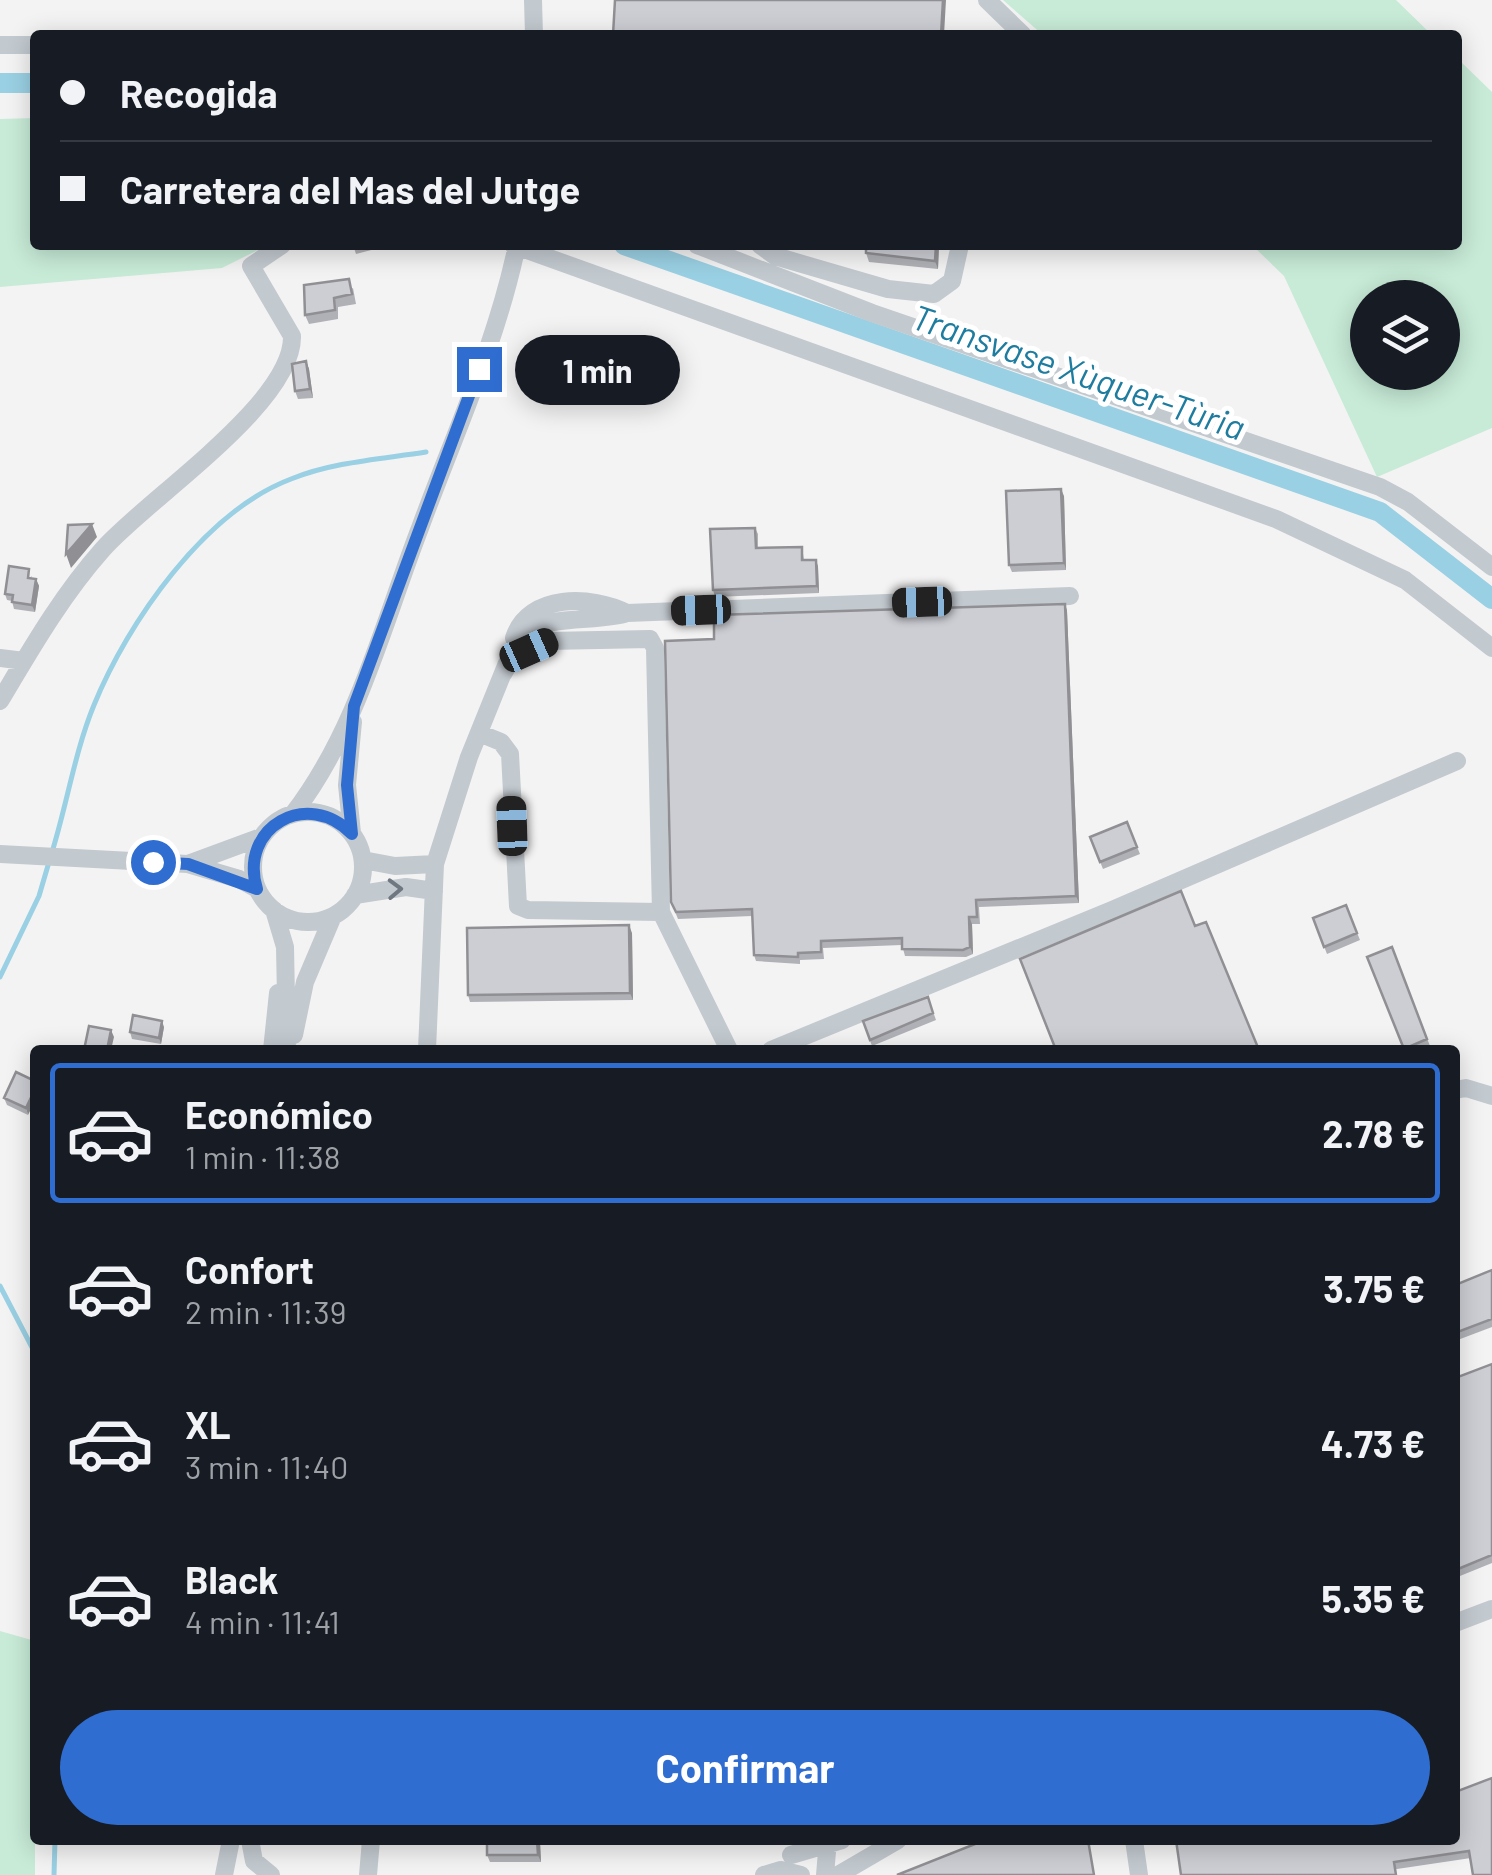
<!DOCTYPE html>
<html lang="es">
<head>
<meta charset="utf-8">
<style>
  body { margin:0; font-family:Barlow,sans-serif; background:#20242c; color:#f1f3f6; height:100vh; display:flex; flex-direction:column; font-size:38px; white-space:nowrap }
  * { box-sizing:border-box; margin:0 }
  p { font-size:32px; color:#9ea1a6 }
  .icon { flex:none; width:55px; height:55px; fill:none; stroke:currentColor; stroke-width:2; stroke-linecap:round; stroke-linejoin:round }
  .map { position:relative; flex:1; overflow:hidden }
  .sheet { position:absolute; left:30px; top:1045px; width:1430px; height:800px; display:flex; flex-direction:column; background:#171b24; border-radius:10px; box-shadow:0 5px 25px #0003 }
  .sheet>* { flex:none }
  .top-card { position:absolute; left:30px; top:30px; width:1432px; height:220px; border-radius:10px; box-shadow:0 5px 25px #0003; display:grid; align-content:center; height:220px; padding:0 30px; background:#171b24 }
  .controls { position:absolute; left:1350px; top:280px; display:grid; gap:20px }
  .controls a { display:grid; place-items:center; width:110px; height:110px; border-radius:50%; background:#171b24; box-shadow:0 5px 25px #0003; font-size:50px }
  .end { position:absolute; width:45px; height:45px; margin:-22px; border:12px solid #306dd0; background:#fff; box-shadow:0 0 0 5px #fff }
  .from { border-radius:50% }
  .bubble { position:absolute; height:70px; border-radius:35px; background:#171b24; box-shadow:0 5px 25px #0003; font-size:32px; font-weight:700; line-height:70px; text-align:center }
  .car { position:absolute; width:30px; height:60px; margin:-30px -15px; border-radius:12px; box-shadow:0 0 8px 2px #0007; background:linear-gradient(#222 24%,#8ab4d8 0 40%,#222 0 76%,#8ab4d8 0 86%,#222 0) }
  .top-card b { display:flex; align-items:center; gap:35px; height:95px; font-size:38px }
  .top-card b+b { border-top:2px solid #363941 }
  .top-card i { width:25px; height:25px; background:#f1f3f6 }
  ul { padding:18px 0 0; list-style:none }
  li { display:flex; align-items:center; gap:30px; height:140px; margin:0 20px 15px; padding:0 10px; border:5px solid transparent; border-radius:10px }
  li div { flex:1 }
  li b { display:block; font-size:38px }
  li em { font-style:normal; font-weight:700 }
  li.selected { border-color:#306dd0 }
  li>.icon { width:90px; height:90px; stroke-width:1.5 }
  .button { display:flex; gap:20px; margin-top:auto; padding:20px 30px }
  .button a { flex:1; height:115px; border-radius:60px; background:#306dd0; color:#fff; font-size:40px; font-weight:700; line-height:115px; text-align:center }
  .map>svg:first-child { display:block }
  .grass { fill:#c7ebd7; fill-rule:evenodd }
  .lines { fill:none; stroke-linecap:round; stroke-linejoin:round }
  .stream { stroke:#9ad0e3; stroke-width:5 }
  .canal { stroke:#9ad0e3; stroke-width:20 }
  .minor { stroke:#c2c9cf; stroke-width:18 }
  .wall { fill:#b0b1b6 }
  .shaded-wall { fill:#909094 }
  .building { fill:#cdced4; stroke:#909094; stroke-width:2.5 }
  .oneway { stroke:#6f7780 }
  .route { stroke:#306dd0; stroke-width:12 }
  .labels { text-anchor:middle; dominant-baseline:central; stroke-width:10; stroke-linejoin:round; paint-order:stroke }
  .water-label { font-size:35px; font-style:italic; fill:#1e7c9f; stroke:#fff }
</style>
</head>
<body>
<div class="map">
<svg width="1492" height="1875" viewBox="0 0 1492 1875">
  <rect width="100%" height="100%" fill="#f4f3f3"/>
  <!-- grass -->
  <path class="grass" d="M 1003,0 L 1396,0 L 1432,35 L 1043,35 Z
    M 1458,59 L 1492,92 L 1492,428 L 1377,477 L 1284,276 L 1252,245 L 1458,245 ZM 1368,298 L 1442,298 L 1442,372 L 1368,372 Z
    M 35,118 L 35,245 L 268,245 L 222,268 L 0,287 L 0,119 Z
    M 0,1631 L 35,1641 L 35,1875 L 0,1875 Z"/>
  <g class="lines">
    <!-- stream -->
    <path class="stream" d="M 52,852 C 67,804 75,751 94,705 C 128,622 204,512 291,479 C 333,462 381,459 426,452
      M 0,977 L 39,896 L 49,862
      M 0,1286 L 35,1353
      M 54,1875 L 55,1840"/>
    <!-- canal -->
    <path class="canal" d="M 0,83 L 35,83
      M 624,245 L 1380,512 L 1492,599"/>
    <!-- minor -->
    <path class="minor" d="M 533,0 L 534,35
      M 987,0 L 1023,35
      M 0,45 L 35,45
      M 513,245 L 1276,519 L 1405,580 L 1492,648
      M 697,245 L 872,313 L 1380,487 L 1408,502 L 1492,567
      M 760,245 L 775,256 L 888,289 L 934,294 L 952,281 L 960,245
      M 514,638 C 528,593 592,595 627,613
      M 0,658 L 24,661
      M 515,663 L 548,641 L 650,639 L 655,648 L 661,912
      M 503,674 C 511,661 518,644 528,633 C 543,615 602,622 627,613 L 1070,596
      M 0,701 C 31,649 62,595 103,549 C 147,499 294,403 292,336 L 251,266 L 282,245
      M 479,733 L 501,742 L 510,754 L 518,906 L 528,910 L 661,912 L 729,1050
      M253 867a55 55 0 1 1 110 0a55 55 0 1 1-110 0Z
      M 293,814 C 357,731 383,624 420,528 C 454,435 497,342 517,245
      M 352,833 L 347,785 L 353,722
      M 0,854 L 188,864
      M 363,860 L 395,866 L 435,864
      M 257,889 L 239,879 L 188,864 L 261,837
      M 355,895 L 406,887 L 434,891
      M 274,910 L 285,947 L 287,1050
      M 294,1035 L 305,982 L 333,916
      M 272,1050 L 278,993
      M 427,1050 L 435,864 L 469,757 L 507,663
      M 771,1050 L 1112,910 L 1457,761
      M 1455,1090 L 1466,1088 L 1492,1096
      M 1455,1623 L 1492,1609
      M 250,1840 L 254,1861 L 271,1875
      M 1134,1840 L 1139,1875
      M 791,1855 L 842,1840
      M 224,1875 L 231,1840
      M 368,1875 L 371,1840
      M 764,1875 L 781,1870 L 801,1875
      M 825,1875 L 828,1840
      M 838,1875 L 898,1840"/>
  </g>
  <!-- wall -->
  <path class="wall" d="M 353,245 L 378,245 L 379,248 L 356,254 Z
    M 866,245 L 939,245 L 938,269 L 869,262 L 866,253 Z
    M 353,288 L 356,304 L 338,307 L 338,319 L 309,324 L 305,315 Z
    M 306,361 L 309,369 L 313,398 L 298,399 L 295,391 Z
    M 1064,496 L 1066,570 L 1012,572 L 1009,565 Z
    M 755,528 L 758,534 L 758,548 L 802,547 L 804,560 L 816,560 L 818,567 L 819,593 L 715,597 L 713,590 Z
    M 32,576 L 31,578 L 36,579 L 39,586 L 35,612 L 14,609 L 12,601 L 7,600 L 5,594 Z
    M 1065,604 L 1067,611 L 1079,903 L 979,907 L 980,924 L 972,924 L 973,954 L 966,957 L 905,956 L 902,945 L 823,948 L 824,959 L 800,960 L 800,964 L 756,961 L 754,955 L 752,916 L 678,919 L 671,902 L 714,639 Z
    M 1127,822 L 1140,854 L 1103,869 L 1090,837 Z
    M 1346,905 L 1360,940 L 1327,954 L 1313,918 Z
    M 632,933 L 633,1000 L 470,1002 L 468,995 Z
    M 1392,947 L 1430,1046 L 1420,1050 L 1404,1050 L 1367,957 Z
    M 928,997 L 936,1020 L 872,1046 L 863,1021 Z
    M 164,1027 L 161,1044 L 132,1039 L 130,1032 Z
    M 16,1072 L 28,1115 L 7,1105 L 4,1098 Z
    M 1492,1270 L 1492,1327 L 1455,1341 L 1455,1285 Z
    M 1492,1364 L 1492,1563 L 1460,1576 L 1455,1561 Z
    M 1455,1792 L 1471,1858 L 1397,1869 L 1181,1875 L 1455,1840 Z
    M 432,1840 L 619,1840 L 619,1842 L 540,1842 L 541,1862 L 490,1862 L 487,1855 L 487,1842 L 433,1843 Z"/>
  <!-- shaded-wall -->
  <path class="shaded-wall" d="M 943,0 L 946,0 L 944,35 L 941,35 Z
    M 936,245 L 939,245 L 938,269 L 935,261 Z
    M 306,361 L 309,369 L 313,398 L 310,389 Z
    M 1061,489 L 1064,496 L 1066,570 L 1064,563 Z
    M 92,524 L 97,537 L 71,568 L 66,554 Z
    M 816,560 L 818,567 L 819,593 L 817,586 Z
    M 36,579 L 39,586 L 35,612 L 32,605 Z
    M 1065,604 L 1067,611 L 1079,903 L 1076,896 Z
    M 969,917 L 972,924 L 973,954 L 970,947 Z
    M 629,925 L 632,933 L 633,1000 L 630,993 Z
    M 162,1021 L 164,1027 L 161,1044 L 159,1038 Z
    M 111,1030 L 114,1037 L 111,1050 L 107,1050 Z
    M 35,1089 L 35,1101 L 28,1115 L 26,1108 Z
    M 537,1840 L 540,1842 L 541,1862 L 538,1855 Z"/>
  <!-- building -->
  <path class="building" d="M 615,0 L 943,0 L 941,35 L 613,35 Z
    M 866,245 L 936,245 L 935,261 L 866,253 Z
    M 349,279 L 352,294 L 334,298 L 335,310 L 305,315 L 304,285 Z
    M 306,361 L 310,389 L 295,391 L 292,364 Z
    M 1061,489 L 1064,563 L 1009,565 L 1006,491 Z
    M 92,524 L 74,545 L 66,554 L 68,525 Z
    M 755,528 L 756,548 L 802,547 L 802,560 L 816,560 L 817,586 L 713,590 L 710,529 Z
    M 9,566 L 29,569 L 28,578 L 36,579 L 32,605 L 12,602 L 13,595 L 5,594 Z
    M 1065,604 L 1076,896 L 976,900 L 977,917 L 969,917 L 970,947 L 963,950 L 902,949 L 902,938 L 821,941 L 821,952 L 798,953 L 798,957 L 754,955 L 752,909 L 676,912 L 671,902 L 665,641 L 714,639 L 714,615 Z
    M 1127,822 L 1137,847 L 1100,862 L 1090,837 Z
    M 1181,891 L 1195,926 L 1206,922 L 1259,1050 L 1056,1050 L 1020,959 Z
    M 1346,905 L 1357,933 L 1324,947 L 1313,918 Z
    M 629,925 L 630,993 L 468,995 L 467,928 Z
    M 1392,947 L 1427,1039 L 1404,1049 L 1367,957 Z
    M 928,997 L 933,1013 L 870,1040 L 863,1021 Z
    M 133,1015 L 162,1021 L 159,1038 L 130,1032 Z
    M 89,1026 L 111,1030 L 107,1050 L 84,1050 Z
    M 16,1072 L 35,1081 L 35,1089 L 26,1108 L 4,1098 Z
    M 1492,1270 L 1492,1319 L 1455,1333 L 1455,1285 Z
    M 1492,1364 L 1492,1555 L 1458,1569 L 1455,1561 L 1455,1378 Z
    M 1492,1778 L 1492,1875 L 1473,1875 L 1469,1851 L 1394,1862 L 1396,1875 L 1181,1875 L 1176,1840 L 1455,1840 L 1455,1792 Z
    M 487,1840 L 537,1840 L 538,1855 L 487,1855 Z
    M 985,1840 L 1088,1840 L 1094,1875 L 897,1875 Z"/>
  <!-- one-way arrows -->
  <defs><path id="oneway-chevron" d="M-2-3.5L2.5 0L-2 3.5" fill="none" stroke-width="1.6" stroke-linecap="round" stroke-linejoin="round" transform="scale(2.5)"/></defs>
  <use class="oneway" href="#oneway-chevron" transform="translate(395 889) rotate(-2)"/>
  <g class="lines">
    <!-- route -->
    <path class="route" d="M 153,862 L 188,864 L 257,889 C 238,827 308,788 352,834 L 347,785 L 354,706 L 479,369"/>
  </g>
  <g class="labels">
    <!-- water labels -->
    <g class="water-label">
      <text transform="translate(1079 371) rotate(19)">Transvase Xùquer-Tùria</text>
    </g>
  </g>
</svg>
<div class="controls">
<a><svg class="icon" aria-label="layers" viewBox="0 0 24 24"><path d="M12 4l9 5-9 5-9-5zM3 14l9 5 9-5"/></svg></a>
</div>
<i class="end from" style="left:153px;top:862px"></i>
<i class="end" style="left:479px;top:369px"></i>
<div class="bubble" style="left:515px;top:335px;width:165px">1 min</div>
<i class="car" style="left:922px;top:602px;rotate:268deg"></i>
<i class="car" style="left:701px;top:610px;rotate:268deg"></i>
<i class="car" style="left:529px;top:650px;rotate:66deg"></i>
<i class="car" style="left:512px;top:826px;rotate:358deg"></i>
<div class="top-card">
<b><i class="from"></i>Recogida</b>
<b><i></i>Carretera del Mas del Jutge</b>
</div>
<section class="sheet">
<ul>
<li class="selected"><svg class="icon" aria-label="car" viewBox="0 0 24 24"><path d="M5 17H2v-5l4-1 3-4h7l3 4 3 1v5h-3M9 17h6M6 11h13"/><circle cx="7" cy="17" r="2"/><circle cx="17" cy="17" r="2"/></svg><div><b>Económico</b><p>1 min · 11:38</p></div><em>2.78 €</em></li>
<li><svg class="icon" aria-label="car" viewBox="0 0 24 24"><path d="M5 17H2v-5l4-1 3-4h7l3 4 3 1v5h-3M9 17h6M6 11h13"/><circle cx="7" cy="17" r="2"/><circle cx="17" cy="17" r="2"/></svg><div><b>Confort</b><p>2 min · 11:39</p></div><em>3.75 €</em></li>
<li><svg class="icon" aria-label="car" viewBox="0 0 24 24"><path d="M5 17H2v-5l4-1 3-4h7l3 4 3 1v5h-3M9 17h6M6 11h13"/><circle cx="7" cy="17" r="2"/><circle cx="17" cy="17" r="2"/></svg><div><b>XL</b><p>3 min · 11:40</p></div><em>4.73 €</em></li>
<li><svg class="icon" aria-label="car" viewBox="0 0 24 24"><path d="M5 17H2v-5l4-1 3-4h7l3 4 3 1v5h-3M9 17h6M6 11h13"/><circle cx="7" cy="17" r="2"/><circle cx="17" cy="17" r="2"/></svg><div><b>Black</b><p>4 min · 11:41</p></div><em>5.35 €</em></li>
</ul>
<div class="button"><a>Confirmar</a></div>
</section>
</div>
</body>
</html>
